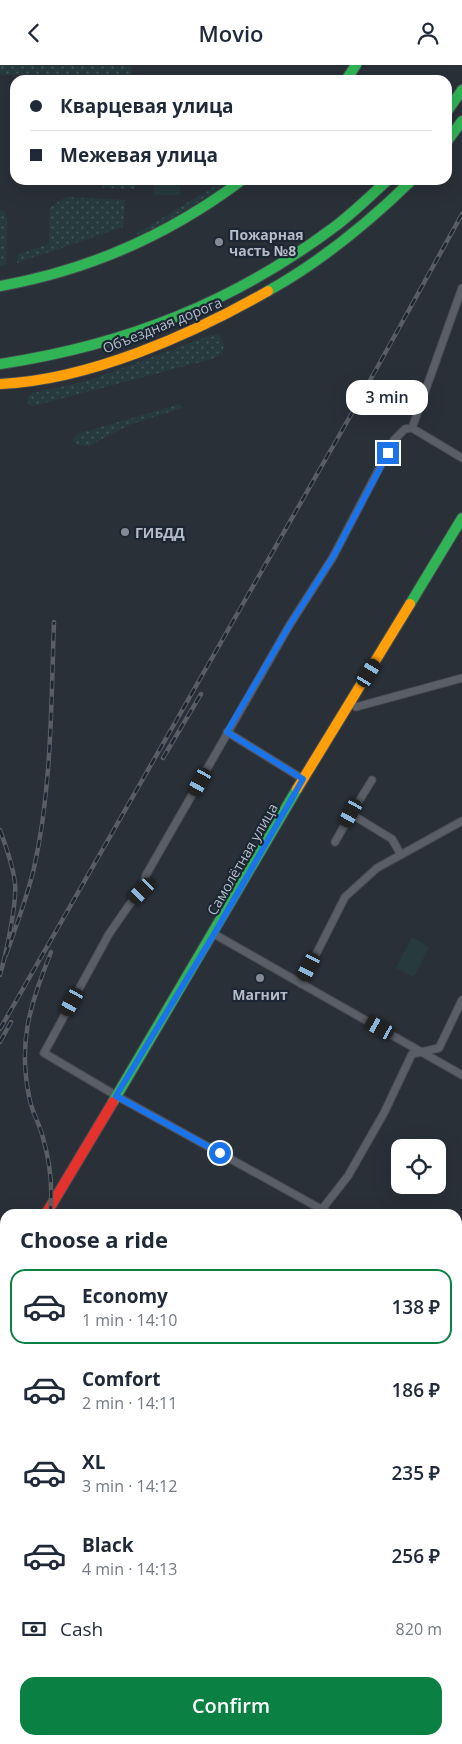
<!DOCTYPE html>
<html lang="en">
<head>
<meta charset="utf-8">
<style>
  body { margin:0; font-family:"Open Sans",sans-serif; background:#f2f2f3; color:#1f2937; height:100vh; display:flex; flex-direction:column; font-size:19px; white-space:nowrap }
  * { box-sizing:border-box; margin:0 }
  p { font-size:16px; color:#747a83 }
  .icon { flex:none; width:28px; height:28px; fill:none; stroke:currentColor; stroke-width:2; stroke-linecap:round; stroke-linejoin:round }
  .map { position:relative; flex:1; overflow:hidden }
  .drawer { position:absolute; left:0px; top:1144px; width:462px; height:536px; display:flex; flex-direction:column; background:#fff; border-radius:15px 15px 0 0; box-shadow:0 5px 20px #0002 }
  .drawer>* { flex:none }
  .banner { position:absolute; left:10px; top:10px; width:442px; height:110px; border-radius:15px; box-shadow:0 5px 20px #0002; display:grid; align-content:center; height:110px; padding:0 20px; background:#fff }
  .tools { position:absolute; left:391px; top:1074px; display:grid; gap:10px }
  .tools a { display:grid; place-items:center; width:55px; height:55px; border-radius:10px; background:#fff; box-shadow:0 5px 20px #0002; font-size:25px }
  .end { position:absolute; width:22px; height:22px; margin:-11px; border:6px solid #1a73e8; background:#fff; box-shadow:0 0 0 2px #fff }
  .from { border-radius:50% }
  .bubble { position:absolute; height:35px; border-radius:15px; background:#fff; box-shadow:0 5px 20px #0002; font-size:16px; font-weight:600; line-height:35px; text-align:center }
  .car { position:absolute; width:15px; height:30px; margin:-15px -8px; border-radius:6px; box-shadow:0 0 4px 1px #0007; background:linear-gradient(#222 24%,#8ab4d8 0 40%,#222 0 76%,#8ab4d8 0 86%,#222 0) }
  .banner b { display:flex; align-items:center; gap:18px; height:48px; font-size:19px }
  .banner b+b { border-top:1px solid #e0e1e3 }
  .banner i { width:12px; height:12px; background:#1f2937 }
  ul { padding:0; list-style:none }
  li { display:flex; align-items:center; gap:15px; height:75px; margin:0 10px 8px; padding:0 10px; border:2px solid transparent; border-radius:15px }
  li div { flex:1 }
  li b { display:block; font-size:19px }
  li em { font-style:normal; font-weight:600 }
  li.on { border-color:#0b8043 }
  li>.icon { width:45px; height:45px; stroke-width:1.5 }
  h2 { padding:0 20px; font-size:22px; line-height:60px }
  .pay { display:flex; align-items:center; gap:12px; height:55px; padding:0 20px; font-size:19px }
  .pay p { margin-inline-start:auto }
  .cta { display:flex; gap:10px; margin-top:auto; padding:10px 20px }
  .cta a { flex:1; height:58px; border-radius:15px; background:#0b8043; color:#fff; font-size:20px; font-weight:600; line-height:58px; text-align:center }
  header { display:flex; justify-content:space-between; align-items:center; height:65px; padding:0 20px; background:#fff; font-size:22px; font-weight:600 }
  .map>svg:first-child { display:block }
  .grass { fill:url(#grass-dots) }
  .garden { fill:#273a3e }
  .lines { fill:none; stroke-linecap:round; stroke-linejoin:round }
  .street-casing { stroke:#484c53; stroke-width:9 }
  .fast-casing { stroke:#484c53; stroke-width:12 }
  .slow-casing { stroke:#484c53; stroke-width:12 }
  .jam-casing { stroke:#484c53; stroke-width:12 }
  .street { stroke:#5a5e66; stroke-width:7 }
  .fast { stroke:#30b455; stroke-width:10 }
  .slow { stroke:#ff9f0a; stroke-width:10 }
  .jam { stroke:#e5322d; stroke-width:10 }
  .rail-casing { stroke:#595d64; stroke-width:4.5 }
  .rail { stroke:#1d2633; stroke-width:2.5; stroke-dasharray:8; stroke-linecap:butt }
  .route { stroke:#1a73e8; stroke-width:6 }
  .poi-dot { fill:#848b96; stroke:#1d2633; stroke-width:2 }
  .labels { text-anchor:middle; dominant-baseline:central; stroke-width:4.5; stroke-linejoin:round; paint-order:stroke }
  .poi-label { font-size:14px; font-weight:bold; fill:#b4bcc9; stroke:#1d2633; text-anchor:start }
  .street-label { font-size:14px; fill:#b4bcc9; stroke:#1d2633 }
</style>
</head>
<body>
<header><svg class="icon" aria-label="back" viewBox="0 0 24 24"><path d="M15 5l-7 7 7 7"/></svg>Movio<svg class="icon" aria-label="person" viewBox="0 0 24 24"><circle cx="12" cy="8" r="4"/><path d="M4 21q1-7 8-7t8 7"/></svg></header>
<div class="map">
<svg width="462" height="1679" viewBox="0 0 462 1679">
  <defs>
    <pattern id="grass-dots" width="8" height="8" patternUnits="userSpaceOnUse" patternTransform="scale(1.25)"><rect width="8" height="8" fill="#273a3e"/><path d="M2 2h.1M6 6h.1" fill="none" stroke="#445559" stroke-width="1.8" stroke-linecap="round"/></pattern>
  </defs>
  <rect width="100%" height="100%" fill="#2a3038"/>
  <!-- grass -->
  <path class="grass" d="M 0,0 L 131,1 L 132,13 L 0,10 Z
    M 103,115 L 135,115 L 135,124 L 103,123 Z
    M 225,115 L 232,115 L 183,147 L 142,169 L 134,170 Z
    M 66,132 L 125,135 L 123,162 L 17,198 L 18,189 L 49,179 L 50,142 Z
    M 0,145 L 5,147 L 7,153 L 6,200 L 0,201 Z
    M 211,270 L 219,270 L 224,280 L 222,289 L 212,294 L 33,341 L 28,340 L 28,331 L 33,328 L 87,316 Z
    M 180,339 L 182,343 L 129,360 L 89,381 L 78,380 L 73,375 L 77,369 Z
    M 229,1675 L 324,1675 L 327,1679 L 230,1679 Z"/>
  <!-- garden -->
  <path class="garden" d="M 154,115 L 180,115 L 180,130 L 154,130 Z
    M 412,872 L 429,882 L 414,912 L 396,903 Z"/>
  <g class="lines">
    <defs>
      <path id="street" d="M 412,363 L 462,393
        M 351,638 L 356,642 L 462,613
        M 227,667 L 303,714
        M 372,715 L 351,749 L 392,774 L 401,790
        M 335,777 L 351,749
        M 214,869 L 462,1010
        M 301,919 L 345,832 L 377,803 L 462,756
        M 319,1148 L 348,1111 L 384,1048 L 412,989 L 439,983 L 462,935
        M 330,1149 L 122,1034 L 44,988 L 109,869 L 129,840 L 142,826 L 146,810 L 289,561 L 333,492 L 394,375 L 405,364 L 412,363 L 462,223
        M 458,1198 L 462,1190
        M 458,1217 L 462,1220
        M 220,1675 L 221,1679"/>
      <path id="fast" d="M 346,15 L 356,0
        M 448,45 L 462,25
        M 448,75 L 462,56
        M 0,221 C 90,205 169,170 242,115
        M 268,226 C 322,196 368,158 412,115
        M 0,299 C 126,280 235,237 337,160 C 355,146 371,130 388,115
        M 410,539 L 462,453
        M 113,1037 L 297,724
        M 0,1226 L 5,1218"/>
      <path id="slow" d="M 0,319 C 89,315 191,270 268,226
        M 297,724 L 410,539"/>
      <path id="jam" d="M 46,1149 L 113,1037"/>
    </defs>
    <!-- street casing -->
    <use href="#street" class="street-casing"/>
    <!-- fast casing -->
    <use href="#fast" class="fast-casing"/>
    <!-- slow casing -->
    <use href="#slow" class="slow-casing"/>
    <!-- jam casing -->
    <use href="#jam" class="jam-casing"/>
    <!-- street -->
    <use href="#street" class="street"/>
    <!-- fast -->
    <use href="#fast" class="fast"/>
    <!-- slow -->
    <use href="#slow" class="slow"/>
    <!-- jam -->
    <use href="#jam" class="jam"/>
    <defs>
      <path id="rail" d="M 163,693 L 201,629
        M 0,765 C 6,782 13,800 15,818 C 17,839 6,889 0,910
        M 6,890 C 16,861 27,833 34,803 C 52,723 51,639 54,557
        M 0,964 L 352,348 L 462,149
        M 0,977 L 11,957
        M 50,1149 C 53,1124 50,1097 43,1073 C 40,1060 33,1049 30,1036 C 17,977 30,941 51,887
        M 0,1251 L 5,1242"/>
    </defs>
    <!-- rail casing -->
    <use href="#rail" class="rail-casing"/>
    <!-- rail -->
    <use href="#rail" class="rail"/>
  </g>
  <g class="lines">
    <!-- route -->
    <path class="route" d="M 220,1088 L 116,1031 L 214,869 L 303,714 L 227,667 L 289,561 L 333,492 L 388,388"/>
  </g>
  <!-- markers -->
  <g class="poi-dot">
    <circle cx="219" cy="177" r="5"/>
    <circle cx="125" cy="467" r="5"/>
    <circle cx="260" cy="913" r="5"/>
  </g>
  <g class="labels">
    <!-- poi labels -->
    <g class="poi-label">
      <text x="229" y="169">Пожарная<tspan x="229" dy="16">часть №8</tspan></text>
      <text x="135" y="467">ГИБДД</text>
      <text x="260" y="929" text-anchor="middle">Магнит</text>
    </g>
    <!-- street labels -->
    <g class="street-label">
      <text transform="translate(162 260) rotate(-22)">Объездная дорога</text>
      <text transform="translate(242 794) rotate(-60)">Самолётная улица</text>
    </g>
  </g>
</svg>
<div class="tools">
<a><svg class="icon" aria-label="locate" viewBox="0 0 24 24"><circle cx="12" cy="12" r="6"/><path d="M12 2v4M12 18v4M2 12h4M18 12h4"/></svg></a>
</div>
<i class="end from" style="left:220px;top:1088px"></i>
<i class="end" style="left:388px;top:388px"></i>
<div class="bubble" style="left:346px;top:315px;width:82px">3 min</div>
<i class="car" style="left:369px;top:608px;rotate:31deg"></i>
<i class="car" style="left:200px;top:717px;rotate:209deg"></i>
<i class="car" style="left:351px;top:748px;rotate:209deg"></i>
<i class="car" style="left:142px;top:826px;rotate:224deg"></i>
<i class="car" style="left:309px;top:902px;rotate:207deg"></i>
<i class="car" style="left:72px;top:937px;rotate:209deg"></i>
<i class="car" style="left:380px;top:963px;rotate:299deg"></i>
<div class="banner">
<b><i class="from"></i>Кварцевая улица</b>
<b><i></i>Межевая улица</b>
</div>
<section class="drawer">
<h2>Choose a ride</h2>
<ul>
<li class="on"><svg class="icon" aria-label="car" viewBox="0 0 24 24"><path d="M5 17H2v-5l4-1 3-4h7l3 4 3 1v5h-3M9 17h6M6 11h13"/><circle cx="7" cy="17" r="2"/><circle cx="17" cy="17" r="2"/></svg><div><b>Economy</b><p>1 min · 14:10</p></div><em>138 ₽</em></li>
<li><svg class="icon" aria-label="car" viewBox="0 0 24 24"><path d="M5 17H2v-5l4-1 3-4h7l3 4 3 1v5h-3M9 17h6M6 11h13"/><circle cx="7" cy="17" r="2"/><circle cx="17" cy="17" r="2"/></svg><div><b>Comfort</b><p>2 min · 14:11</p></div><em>186 ₽</em></li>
<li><svg class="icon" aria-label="car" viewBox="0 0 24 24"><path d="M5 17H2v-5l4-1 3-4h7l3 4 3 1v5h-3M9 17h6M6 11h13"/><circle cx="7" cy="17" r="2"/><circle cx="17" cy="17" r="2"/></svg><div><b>XL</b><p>3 min · 14:12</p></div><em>235 ₽</em></li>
<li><svg class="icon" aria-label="car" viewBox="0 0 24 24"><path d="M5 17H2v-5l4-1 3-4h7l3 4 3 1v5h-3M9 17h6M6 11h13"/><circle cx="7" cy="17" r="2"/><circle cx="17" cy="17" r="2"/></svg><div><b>Black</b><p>4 min · 14:13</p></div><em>256 ₽</em></li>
</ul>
<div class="pay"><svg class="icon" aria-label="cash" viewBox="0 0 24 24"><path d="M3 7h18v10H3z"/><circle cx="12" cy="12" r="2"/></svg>Cash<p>820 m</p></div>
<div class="cta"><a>Confirm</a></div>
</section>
</div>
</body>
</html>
